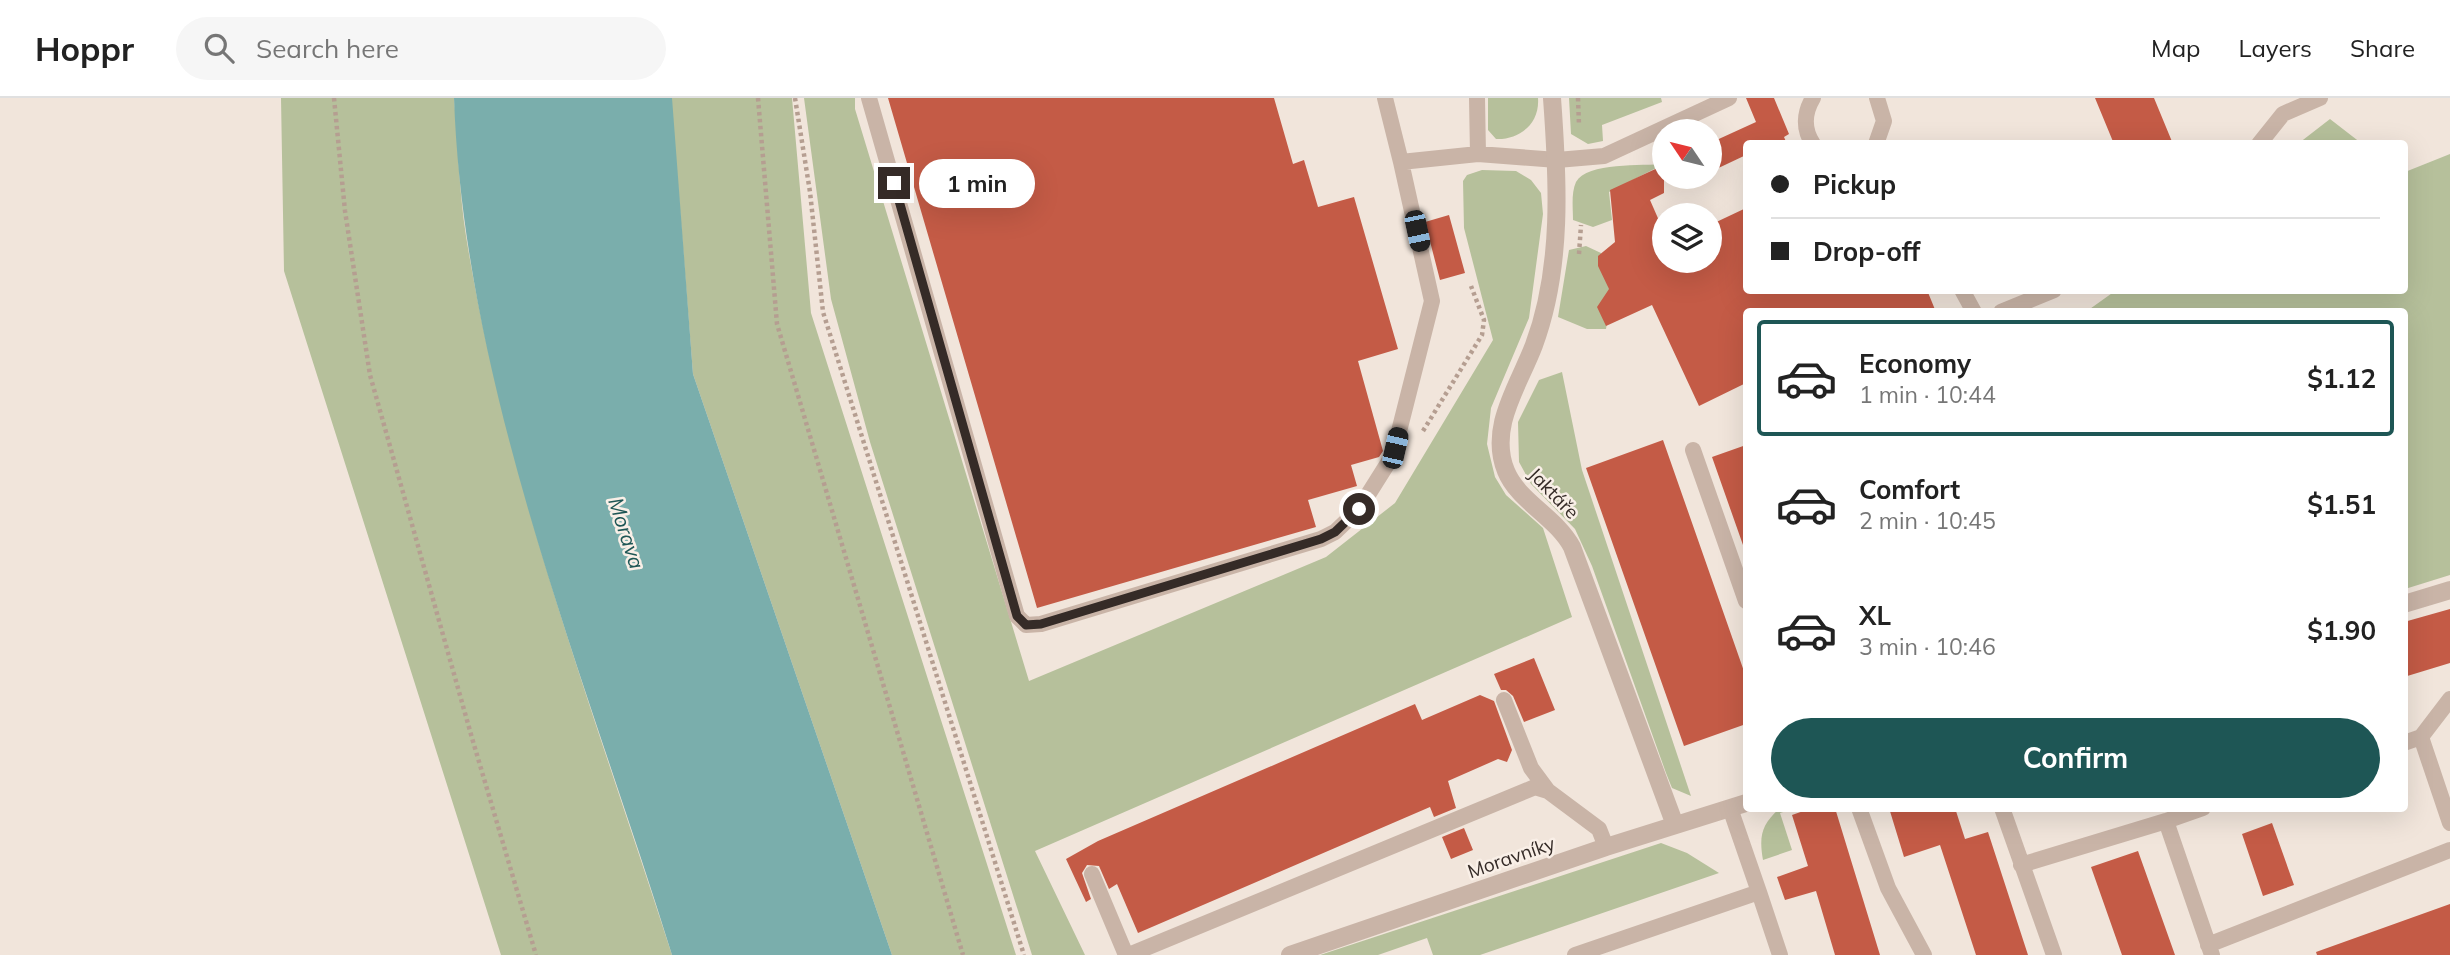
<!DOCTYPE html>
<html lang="en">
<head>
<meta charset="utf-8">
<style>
  body { margin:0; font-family:Mulish,sans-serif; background:#f6f6f6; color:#222; height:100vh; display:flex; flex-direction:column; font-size:26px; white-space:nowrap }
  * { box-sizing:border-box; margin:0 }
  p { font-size:23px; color:#767676 }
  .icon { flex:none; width:38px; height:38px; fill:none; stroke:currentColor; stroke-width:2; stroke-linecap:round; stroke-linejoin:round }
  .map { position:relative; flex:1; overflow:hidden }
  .sheet { position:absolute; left:1743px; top:210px; width:665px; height:504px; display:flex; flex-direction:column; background:#fff; border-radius:7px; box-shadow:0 7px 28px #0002 }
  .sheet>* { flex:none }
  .banner { position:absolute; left:1743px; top:42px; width:665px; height:154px; border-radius:7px; box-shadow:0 7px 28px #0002; display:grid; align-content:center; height:154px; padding:0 28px; background:#fff }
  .needle { width:46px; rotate:305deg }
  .buttons { position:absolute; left:1652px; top:21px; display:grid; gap:14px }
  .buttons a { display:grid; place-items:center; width:70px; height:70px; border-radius:50%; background:#fff; box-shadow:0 7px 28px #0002; font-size:35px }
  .end { position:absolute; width:32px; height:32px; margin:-16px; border:9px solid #352b27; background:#fff; box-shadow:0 0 0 4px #fff }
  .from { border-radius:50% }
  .bubble { position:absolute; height:49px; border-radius:24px; background:#fff; box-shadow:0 7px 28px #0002; font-size:23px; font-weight:700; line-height:49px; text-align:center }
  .car { position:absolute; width:21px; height:42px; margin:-21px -10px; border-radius:9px; box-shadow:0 0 5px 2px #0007; background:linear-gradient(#222 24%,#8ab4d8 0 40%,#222 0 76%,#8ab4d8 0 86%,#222 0) }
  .banner b { display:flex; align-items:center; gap:24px; height:66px; font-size:26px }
  .banner b+b { border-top:2px solid #e0e0e0 }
  .banner i { width:18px; height:18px; background:#222 }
  ul { padding:12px 0 0; list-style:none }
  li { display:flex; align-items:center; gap:21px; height:116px; margin:0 14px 10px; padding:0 14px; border:4px solid transparent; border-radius:7px }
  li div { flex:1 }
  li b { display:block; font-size:26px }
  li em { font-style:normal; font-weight:700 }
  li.on { border-color:#1e5655 }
  li>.icon { width:63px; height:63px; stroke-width:1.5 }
  .cta { display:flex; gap:14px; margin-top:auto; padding:14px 28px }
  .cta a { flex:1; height:80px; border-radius:42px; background:#1e5655; color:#fff; font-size:28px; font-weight:700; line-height:80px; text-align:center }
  header { display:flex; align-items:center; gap:42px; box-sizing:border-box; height:98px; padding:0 35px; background:#fff; border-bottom:2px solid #e0e0e0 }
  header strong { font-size:33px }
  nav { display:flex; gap:38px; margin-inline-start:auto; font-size:24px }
  .search { width:490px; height:63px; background:#f6f6f6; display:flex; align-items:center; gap:18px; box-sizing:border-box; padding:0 24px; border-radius:38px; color:#767676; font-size:26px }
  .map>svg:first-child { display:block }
  .green { fill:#b6c09b }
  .water { fill:#7aaeac }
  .building { fill:#c45b46 }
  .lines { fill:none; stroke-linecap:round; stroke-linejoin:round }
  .path { stroke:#b59e91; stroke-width:4.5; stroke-dasharray:3.5 3.5; stroke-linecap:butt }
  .lane { stroke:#c9b4a7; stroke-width:16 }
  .street { stroke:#c9b4a7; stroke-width:18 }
  .route { stroke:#352b27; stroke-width:9 }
  .labels { text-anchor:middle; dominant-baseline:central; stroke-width:5; stroke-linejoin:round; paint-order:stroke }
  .street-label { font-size:19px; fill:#352b27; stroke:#f9efe7 }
  .water-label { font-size:21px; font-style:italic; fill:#1e5655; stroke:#f9efe7 }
</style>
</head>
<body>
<header>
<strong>Hoppr</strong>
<div class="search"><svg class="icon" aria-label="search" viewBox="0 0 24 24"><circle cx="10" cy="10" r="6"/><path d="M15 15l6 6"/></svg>Search here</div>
<nav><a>Map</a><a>Layers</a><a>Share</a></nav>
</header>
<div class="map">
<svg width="2450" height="857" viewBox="0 0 2450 857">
  <rect width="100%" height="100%" fill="#f1e5db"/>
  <!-- green -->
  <path class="green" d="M 281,0 L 454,0 C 458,45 459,93 466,138 C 505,379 597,624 672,857 L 501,857 L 284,173 Z
    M 671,0 L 792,0 L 811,215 L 1016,857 L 892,857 L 693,276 Z
    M 804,0 L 855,0 L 855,11 L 1029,583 L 1326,459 L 1395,405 L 1493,242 L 1464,130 L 1463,83 L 1467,77 L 1482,72 L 1516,73 L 1531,82 L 1541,95 L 1543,116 L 1529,220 L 1491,310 L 1487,346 L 1495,379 L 1506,397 L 1543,430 L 1572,519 L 1035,753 L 1085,857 L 1032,857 L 870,344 L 831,201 Z
    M 1488,0 L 1538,0 C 1540,26 1519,42 1496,41 L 1488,32 Z
    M 1569,0 L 1661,0 L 1662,4 L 1602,27 L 1603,43 L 1588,46 L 1571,36 Z
    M 2330,21 L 2361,45 L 2299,45 Z
    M 2450,56 L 2450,477 L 2405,491 L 2404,214 L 2087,213 L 2115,193 L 2404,192 L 2405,74 Z
    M 1664,66 L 1609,94 L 1612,122 L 1593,129 L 1573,122 C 1573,110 1571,95 1576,84 C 1587,64 1643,68 1664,66 Z
    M 1586,148 L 1601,155 L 1611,199 L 1606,231 L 1587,231 L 1558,219 L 1569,152 Z
    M 1562,274 L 1582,372 L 1691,698 L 1672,690 L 1666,675 L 1592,468 L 1575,431 L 1531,386 L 1519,364 L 1518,324 L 1539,282 Z
    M 1779,711 L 1793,711 L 1780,715 L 1792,752 L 1763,762 C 1759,739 1761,727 1779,711 Z
    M 1661,745 L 1687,755 L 1719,775 L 1480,857 L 1433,857 L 1427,840 L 1378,857 L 1320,857 Z"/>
  <!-- water -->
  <path class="water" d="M 454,0 L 672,0 L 693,276 L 892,857 L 672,857 C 587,582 464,290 454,0 Z"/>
  <!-- building -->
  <path class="building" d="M 888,0 L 1274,0 L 1293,66 L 1304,62 L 1318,109 L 1354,99 L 1398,251 L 1358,263 L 1383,353 L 1379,359 L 1351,367 L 1357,388 L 1308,402 L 1316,429 L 1037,510 Z
    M 1746,0 L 1774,0 L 1789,36 L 1784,39 L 1787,46 L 1746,46 L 1746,57 L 1710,74 L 1710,45 L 1756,24 Z
    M 2095,0 L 2154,0 L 2173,46 L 2114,46 Z
    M 1664,67 L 1664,95 L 1650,102 L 1664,134 L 1664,163 L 1710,163 L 1710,127 L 1746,110 L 1746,192 L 1927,192 L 1936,214 L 1746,214 L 1746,285 L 1699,308 L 1652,207 L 1606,228 L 1597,209 L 1609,191 L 1598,168 L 1598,158 L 1615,144 L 1610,92 Z
    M 1449,117 L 1465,175 L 1440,182 L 1425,124 Z
    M 1663,342 L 1746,579 L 1746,626 L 1684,648 L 1586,370 Z
    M 1746,347 L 1746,447 L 1743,447 L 1712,359 Z
    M 2450,511 L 2450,565 L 2404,579 L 2404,524 Z
    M 1534,560 L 1555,612 L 1524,624 L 1513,598 L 1506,592 L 1501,592 L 1494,576 Z
    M 1480,597 L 1494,603 L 1512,652 L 1507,664 L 1498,661 L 1448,683 L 1456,710 L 1434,719 L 1430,709 L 1138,835 L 1117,786 L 1109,791 L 1099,768 L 1087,767 L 1082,775 L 1091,801 L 1086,804 L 1066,761 L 1098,743 L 1415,606 L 1422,622 Z
    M 1812,710 L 1835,710 L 1880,857 L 1835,857 L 1816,793 L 1785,802 L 1777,779 L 1808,768 L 1792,717 Z
    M 1889,710 L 1955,710 L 1965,741 L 1988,734 L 2028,857 L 1976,857 L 1940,747 L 1904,759 Z
    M 2272,725 L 2294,787 L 2263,798 L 2242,736 Z
    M 1464,730 L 1473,752 L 1451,761 L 1442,739 Z
    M 2138,753 L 2175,857 L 2122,857 L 2091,769 Z
    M 2450,806 L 2450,857 L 2317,857 L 2316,854 Z"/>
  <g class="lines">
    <!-- path -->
    <path class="path" d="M 334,0 L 345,113 L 370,277 L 472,640 L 536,857
      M 758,0 L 777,226 L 963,857
      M 795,0 L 810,94 L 823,214 L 1024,857
      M 1578,0 L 1579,27
      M 1579,156 L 1581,127
      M 1423,333 L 1482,237 L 1484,222 L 1471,188"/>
    <!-- lane -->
    <path class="lane" d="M 869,0 L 1017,518 L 1026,527 L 1041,526 L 1321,441 L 1335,434 L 1359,411 L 1393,357 L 1432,203 L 1401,64 L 1478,56 L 1557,62 L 1604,58 L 1729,0
      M 1385,0 L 1401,64
      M 1477,0 L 1478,56
      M 1813,0 C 1804,15 1803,31 1813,46
      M 1876,46 L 1884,23 L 1877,0
      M 2259,46 L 2283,16 L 2320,0
      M 1962,192 L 1974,214
      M 2001,214 L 2054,192
      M 1693,352 L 1746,503
      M 1504,602 L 1531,670 L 1548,693
      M 2421,639 L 2450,725
      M 2404,645 L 2421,639 L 2450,601
      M 1730,710 L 1759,794
      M 1859,710 L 1888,790 L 1924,857
      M 2002,710 L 2054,857
      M 2203,710 L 2166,723 L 2212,857
      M 2021,767 L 2166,723
      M 1092,776 L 1126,857
      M 2208,847 L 2450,752
      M 1129,857 L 1535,689 L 1548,693 L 1599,731 L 1606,749
      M 1575,857 L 1759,794 L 1780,857"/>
    <!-- street -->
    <path class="street" d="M 1552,0 C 1558,81 1563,169 1534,247 C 1519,287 1488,329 1506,373 C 1518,403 1556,419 1572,449 L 1675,727
      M 2404,506 L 2450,492
      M 1290,857 L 1606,749 L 1746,705"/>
  </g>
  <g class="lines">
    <!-- route -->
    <path class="route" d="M 894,85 L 1017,518 L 1026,527 L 1041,526 L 1321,441 L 1335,434 L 1359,411"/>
  </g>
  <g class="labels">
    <!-- street labels -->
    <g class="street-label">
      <text transform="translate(1554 395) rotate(46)">Jaktáře</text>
      <text transform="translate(1511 759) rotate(-19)">Moravníky</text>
    </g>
    <!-- water labels -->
    <g class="water-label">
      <text transform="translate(627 435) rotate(72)">Morava</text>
    </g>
  </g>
</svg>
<div class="buttons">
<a><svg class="needle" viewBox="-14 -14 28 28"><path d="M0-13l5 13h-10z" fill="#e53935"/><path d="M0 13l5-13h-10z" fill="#767676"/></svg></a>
<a><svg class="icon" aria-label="layers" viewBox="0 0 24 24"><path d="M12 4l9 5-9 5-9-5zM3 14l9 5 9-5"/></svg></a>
</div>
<i class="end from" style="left:1359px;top:411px"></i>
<i class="end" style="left:894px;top:85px"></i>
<div class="bubble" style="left:919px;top:61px;width:116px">1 min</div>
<i class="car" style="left:1417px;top:133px;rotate:168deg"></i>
<i class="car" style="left:1395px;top:350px;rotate:13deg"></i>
<div class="banner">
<b><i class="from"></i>Pickup</b>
<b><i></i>Drop-off</b>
</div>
<section class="sheet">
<ul>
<li class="on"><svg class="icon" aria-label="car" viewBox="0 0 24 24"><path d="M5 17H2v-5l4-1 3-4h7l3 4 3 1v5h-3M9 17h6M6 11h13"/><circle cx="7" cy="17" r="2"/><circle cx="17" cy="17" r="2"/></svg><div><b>Economy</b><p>1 min · 10:44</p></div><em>$1.12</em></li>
<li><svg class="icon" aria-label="car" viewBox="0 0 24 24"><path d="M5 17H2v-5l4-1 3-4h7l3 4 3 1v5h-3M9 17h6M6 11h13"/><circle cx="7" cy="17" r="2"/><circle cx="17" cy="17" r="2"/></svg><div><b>Comfort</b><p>2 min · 10:45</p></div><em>$1.51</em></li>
<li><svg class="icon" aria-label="car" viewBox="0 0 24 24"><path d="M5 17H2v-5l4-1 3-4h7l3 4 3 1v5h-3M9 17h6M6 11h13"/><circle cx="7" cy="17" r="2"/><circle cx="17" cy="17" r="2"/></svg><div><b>XL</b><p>3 min · 10:46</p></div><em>$1.90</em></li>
</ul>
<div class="cta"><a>Confirm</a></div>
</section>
</div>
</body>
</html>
